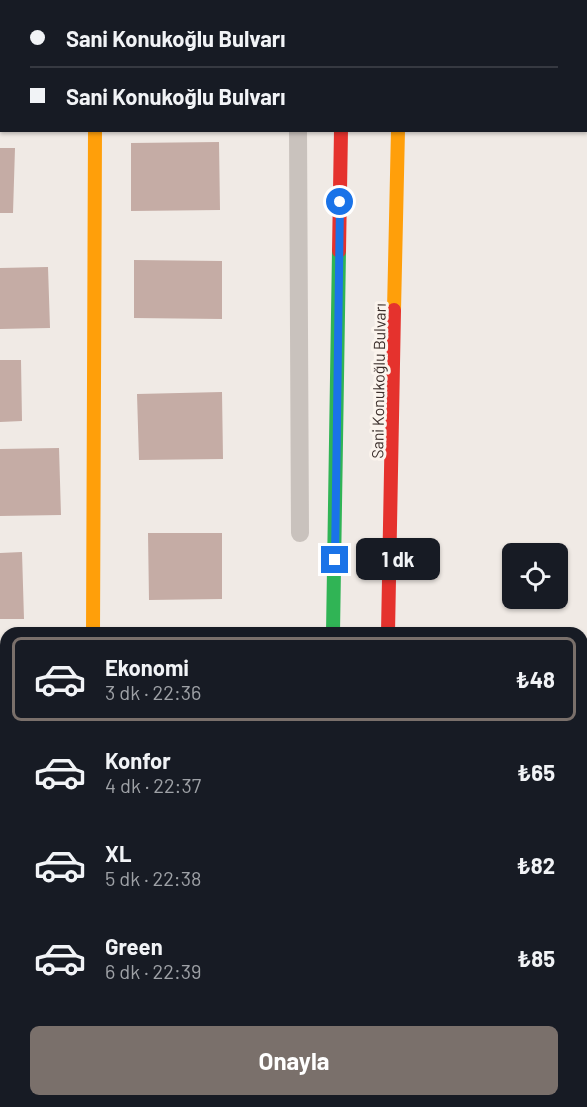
<!DOCTYPE html>
<html lang="tr">
<head>
<meta charset="utf-8">
<style>
  body { margin:0; font-family:Barlow,sans-serif; background:#20242c; color:#f1f3f6; height:100vh; display:flex; flex-direction:column; font-size:22px; white-space:nowrap }
  * { box-sizing:border-box; margin:0 }
  p { font-size:20px; color:#9ea1a6 }
  .icon { flex:none; width:33px; height:33px; fill:none; stroke:currentColor; stroke-width:2; stroke-linecap:round; stroke-linejoin:round }
  .map { position:relative; flex:1; overflow:hidden }
  .details { position:absolute; left:0px; top:627px; width:588px; height:480px; display:flex; flex-direction:column; background:#171b24; border-radius:18px 18px 0 0; box-shadow:0 2px 4px #0004 }
  .details>* { flex:none }
  .hud { position:absolute; left:0px; top:0px; width:588px; height:132px; box-shadow:0 2px 4px #0004; display:grid; align-content:center; height:132px; padding:0 30px; background:#171b24 }
  .tools { position:absolute; left:502px; top:543px; display:grid; gap:12px }
  .tools a { display:grid; place-items:center; width:66px; height:66px; border-radius:9px; background:#171b24; box-shadow:0 2px 4px #0004; font-size:30px }
  .end { position:absolute; width:27px; height:27px; margin:-14px; border:8px solid #1a73e8; background:#fff; box-shadow:0 0 0 3px #fff }
  .from { border-radius:50% }
  .bubble { position:absolute; height:42px; border-radius:9px; background:#171b24; box-shadow:0 2px 4px #0004; font-size:20px; font-weight:700; line-height:42px; text-align:center }
  .hud b { display:flex; align-items:center; gap:21px; height:57px; font-size:22px }
  .hud b+b { border-top:2px solid #363941 }
  .hud i { width:15px; height:15px; background:#f1f3f6 }
  ul { padding:10px 0 0; list-style:none }
  li { display:flex; align-items:center; gap:18px; height:84px; margin:0 12px 9px; padding:0 18px; border:3px solid transparent; border-radius:9px }
  li div { flex:1 }
  li b { display:block; font-size:22px }
  li em { font-style:normal; font-weight:700 }
  li.current { border-color:#7a706b }
  li>.icon { width:54px; height:54px; stroke-width:1.5 }
  .cta { display:flex; gap:12px; margin-top:auto; padding:12px 30px }
  .cta a { flex:1; height:69px; border-radius:9px; background:#7a706b; color:#fff; font-size:24px; font-weight:700; line-height:69px; text-align:center }
  .map>svg:first-child { display:block }
  .building { fill:#c5aca5 }
  .lines { fill:none; stroke-linecap:round; stroke-linejoin:round }
  .street { stroke:#c9c2bd; stroke-width:18 }
  .fast { stroke:#30b455; stroke-width:14 }
  .slow { stroke:#ff9f0a; stroke-width:14 }
  .jam { stroke:#e5322d; stroke-width:14 }
  .route { stroke:#1a73e8; stroke-width:8 }
  .labels { text-anchor:middle; dominant-baseline:central; stroke-width:6; stroke-linejoin:round; paint-order:stroke }
  .street-label { font-size:16px; fill:#3b2e2a; stroke:#fbf4ed }
</style>
</head>
<body>
<div class="map">
<svg width="587" height="1107" viewBox="0 0 587 1107">
  <rect width="100%" height="100%" fill="#f0eae5"/>
  <!-- building -->
  <path class="building" d="M 219,142 L 220,210 L 131,211 L 131,143 Z
    M 0,148 L 15,148 L 13,213 L 0,213 Z
    M 134,260 L 222,261 L 222,319 L 134,318 Z
    M 48,267 L 50,328 L 0,329 L 0,268 Z
    M 0,360 L 21,360 L 22,421 L 0,422 Z
    M 222,392 L 223,459 L 139,460 L 137,394 Z
    M 59,448 L 61,515 L 0,516 L 0,449 Z
    M 148,533 L 222,533 L 222,599 L 149,600 Z
    M 22,552 L 24,619 L 0,619 L 0,553 Z
    M 170,1101 L 267,1101 L 266,1107 L 170,1107 Z
    M 506,1101 L 581,1101 L 582,1107 L 506,1107 Z"/>
  <g class="lines">
    <!-- street -->
    <path class="street" d="M 297,0 L 297,2
      M 95,2 L 95,0
      M 298,130 L 300,533
      M 0,652 L 6,652
      M 441,1107 L 442,1101"/>
    <!-- fast -->
    <path class="fast" d="M 343,0 L 343,2
      M 399,0 L 399,2
      M 333,633 L 339,251
      M 0,795 L 6,795
      M 582,829 L 587,829"/>
    <!-- slow -->
    <path class="slow" d="M 394,310 L 398,130
      M 93,633 L 95,130
      M 0,824 L 6,824"/>
    <!-- jam -->
    <path class="jam" d="M 339,251 L 341,130
      M 388,633 L 394,310
      M 582,795 L 587,795
      M 326,1101 L 326,1107
      M 376,1101 L 376,1107"/>
  </g>
  <g class="lines">
    <!-- route -->
    <path class="route" d="M 335,560 L 340,202"/>
  </g>
  <g class="labels">
    <!-- street labels -->
    <g class="street-label">
      <text transform="translate(378 381) rotate(-89)">Sani Konukoğlu Bulvarı</text>
    </g>
  </g>
</svg>
<div class="tools">
<a><svg class="icon" aria-label="locate" viewBox="0 0 24 24"><circle cx="12" cy="12" r="6"/><path d="M12 2v4M12 18v4M2 12h4M18 12h4"/></svg></a>
</div>
<i class="end from" style="left:340px;top:202px"></i>
<i class="end" style="left:335px;top:560px"></i>
<div class="bubble" style="left:356px;top:538px;width:84px">1 dk</div>
<div class="hud">
<b><i class="from"></i>Sani Konukoğlu Bulvarı</b>
<b><i></i>Sani Konukoğlu Bulvarı</b>
</div>
<section class="details">
<ul>
<li class="current"><svg class="icon" aria-label="car" viewBox="0 0 24 24"><path d="M5 17H2v-5l4-1 3-4h7l3 4 3 1v5h-3M9 17h6M6 11h13"/><circle cx="7" cy="17" r="2"/><circle cx="17" cy="17" r="2"/></svg><div><b>Ekonomi</b><p>3 dk · 22:36</p></div><em>₺48</em></li>
<li><svg class="icon" aria-label="car" viewBox="0 0 24 24"><path d="M5 17H2v-5l4-1 3-4h7l3 4 3 1v5h-3M9 17h6M6 11h13"/><circle cx="7" cy="17" r="2"/><circle cx="17" cy="17" r="2"/></svg><div><b>Konfor</b><p>4 dk · 22:37</p></div><em>₺65</em></li>
<li><svg class="icon" aria-label="car" viewBox="0 0 24 24"><path d="M5 17H2v-5l4-1 3-4h7l3 4 3 1v5h-3M9 17h6M6 11h13"/><circle cx="7" cy="17" r="2"/><circle cx="17" cy="17" r="2"/></svg><div><b>XL</b><p>5 dk · 22:38</p></div><em>₺82</em></li>
<li><svg class="icon" aria-label="car" viewBox="0 0 24 24"><path d="M5 17H2v-5l4-1 3-4h7l3 4 3 1v5h-3M9 17h6M6 11h13"/><circle cx="7" cy="17" r="2"/><circle cx="17" cy="17" r="2"/></svg><div><b>Green</b><p>6 dk · 22:39</p></div><em>₺85</em></li>
</ul>
<div class="cta"><a>Onayla</a></div>
</section>
</div>
</body>
</html>
